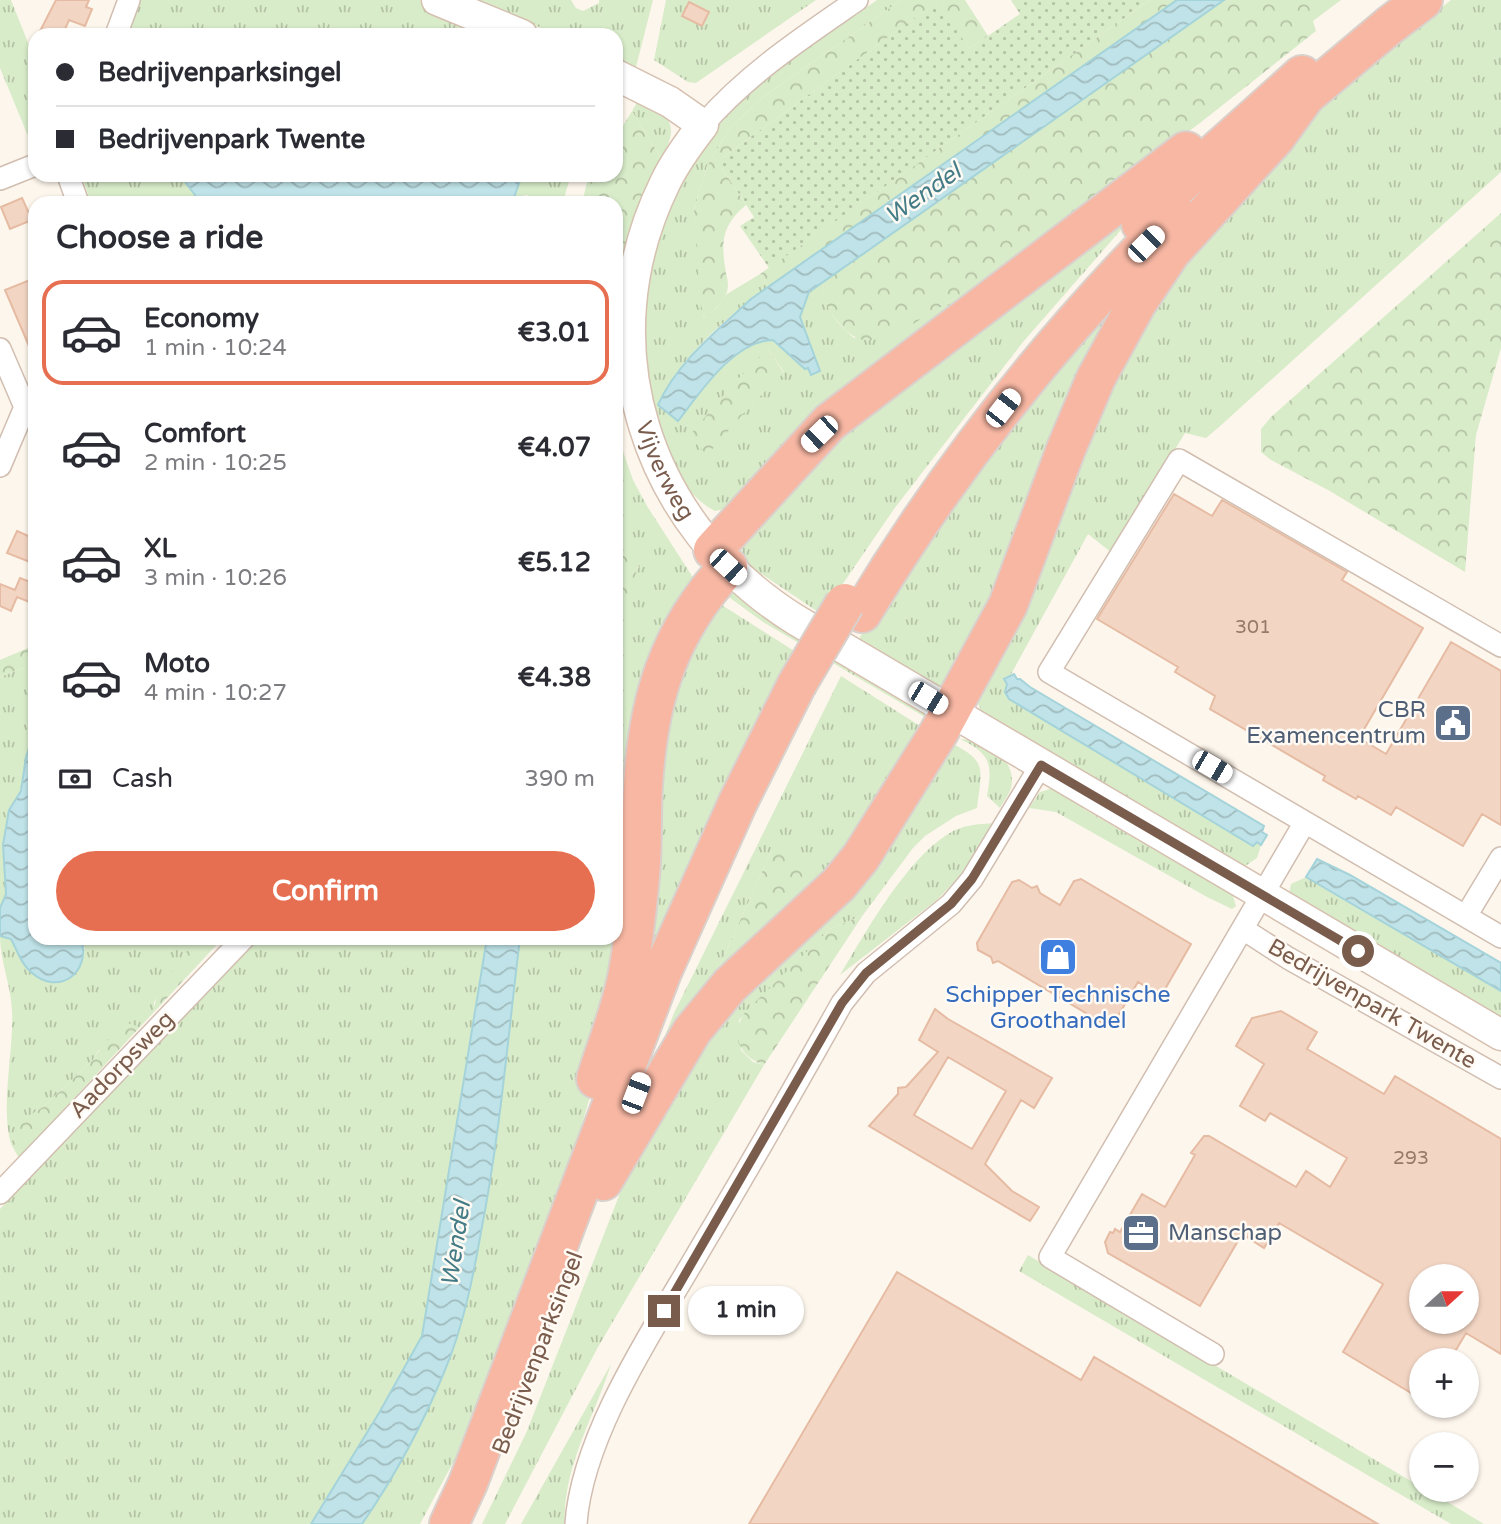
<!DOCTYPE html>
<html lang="en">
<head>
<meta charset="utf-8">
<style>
  body { margin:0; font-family:"Varela Round",sans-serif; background:#f7f7f7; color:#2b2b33; height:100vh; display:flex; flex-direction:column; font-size:26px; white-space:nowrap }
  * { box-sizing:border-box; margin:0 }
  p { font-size:23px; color:#7c7c81 }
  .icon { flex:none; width:38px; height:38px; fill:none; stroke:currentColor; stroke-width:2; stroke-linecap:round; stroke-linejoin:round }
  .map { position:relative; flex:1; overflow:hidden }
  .drawer { position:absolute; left:28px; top:196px; width:595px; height:749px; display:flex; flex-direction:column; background:#fff; border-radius:21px; box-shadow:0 2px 5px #0004 }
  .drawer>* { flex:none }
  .hud { position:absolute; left:28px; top:28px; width:595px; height:154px; border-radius:21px; box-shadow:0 2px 5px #0004; display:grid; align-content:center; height:154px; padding:0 28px; background:#fff }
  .needle { width:46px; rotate:69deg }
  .controls { position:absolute; left:1409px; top:1264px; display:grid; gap:14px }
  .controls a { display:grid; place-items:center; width:70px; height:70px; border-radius:50%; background:#fff; box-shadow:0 2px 5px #0004; font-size:35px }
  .end { position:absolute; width:32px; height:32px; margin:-16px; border:9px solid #7a5c4d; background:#fff; box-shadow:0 0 0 4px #fff }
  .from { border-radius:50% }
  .bubble { position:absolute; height:49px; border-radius:24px; background:#fff; box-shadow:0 2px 5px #0004; font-size:23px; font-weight:700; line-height:49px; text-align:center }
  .car { position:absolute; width:21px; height:42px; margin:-21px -10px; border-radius:9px; box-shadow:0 0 5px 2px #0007; background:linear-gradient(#fff 24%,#345 0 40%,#fff 0 76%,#345 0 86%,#fff 0) }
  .hud b { display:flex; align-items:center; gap:24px; height:66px; font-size:26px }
  .hud b+b { border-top:2px solid #e1e1e2 }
  .hud i { width:18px; height:18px; background:#2b2b33 }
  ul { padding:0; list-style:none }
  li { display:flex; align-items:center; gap:21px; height:105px; margin:0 14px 10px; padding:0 14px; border:4px solid transparent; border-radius:21px }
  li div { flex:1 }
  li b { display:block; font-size:26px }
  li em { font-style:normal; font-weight:700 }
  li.on { border-color:#e76f51 }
  li>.icon { width:63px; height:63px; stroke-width:1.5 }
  h2 { padding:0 28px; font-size:32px; line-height:84px }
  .pay { display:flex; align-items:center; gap:18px; height:77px; padding:0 28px; font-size:26px }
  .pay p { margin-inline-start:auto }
  .cta { display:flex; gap:14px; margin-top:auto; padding:14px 28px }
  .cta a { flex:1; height:80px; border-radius:42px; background:#e76f51; color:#fff; font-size:28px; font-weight:700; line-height:80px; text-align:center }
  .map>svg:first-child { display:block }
  .grass { fill:url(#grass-tufts); fill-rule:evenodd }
  .forest { fill:url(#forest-crowns) }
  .garden { fill:url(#garden-dots) }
  .water { fill:url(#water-waves); stroke:#a5d3da; stroke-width:2 }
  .building { fill:#f3d5c3; stroke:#e6bba3; stroke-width:2; fill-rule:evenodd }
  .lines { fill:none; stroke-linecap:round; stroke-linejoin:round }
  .street-casing { stroke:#d1beb0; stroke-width:24 }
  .secondary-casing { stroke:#d6c0b0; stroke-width:33 }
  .highway-casing { stroke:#dad1cd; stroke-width:42 }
  .street { stroke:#fff; stroke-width:21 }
  .secondary { stroke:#fff; stroke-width:30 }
  .highway { stroke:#f7b7a3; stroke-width:38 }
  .highway-bridge-casing { stroke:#dad1cd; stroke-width:42; stroke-linecap:butt }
  .highway-bridge { stroke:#f7b7a3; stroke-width:38 }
  .route { stroke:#7a5c4d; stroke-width:9 }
  .labels { text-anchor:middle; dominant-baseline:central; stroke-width:5; stroke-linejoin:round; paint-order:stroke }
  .number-label { font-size:19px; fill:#987a6a }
  .street-label { font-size:23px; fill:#7a5c4d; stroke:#fffaf3 }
  .service-label { font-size:23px; fill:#4e5e75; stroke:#fffaf3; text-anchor:end }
  .shop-label { font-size:23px; fill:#366cbe; stroke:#fffaf3 }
  .water-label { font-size:24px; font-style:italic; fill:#437c86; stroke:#fffaf3 }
</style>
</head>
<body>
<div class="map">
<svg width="1501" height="1524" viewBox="0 0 1501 1524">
  <defs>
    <pattern id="grass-tufts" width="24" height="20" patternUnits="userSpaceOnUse" patternTransform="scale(1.75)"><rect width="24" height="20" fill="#d8ecc9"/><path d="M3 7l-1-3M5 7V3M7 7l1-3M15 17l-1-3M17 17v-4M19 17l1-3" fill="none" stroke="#b4c2a5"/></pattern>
    <pattern id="forest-crowns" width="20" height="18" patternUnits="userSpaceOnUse" patternTransform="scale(1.75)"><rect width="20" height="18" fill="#d8ecc9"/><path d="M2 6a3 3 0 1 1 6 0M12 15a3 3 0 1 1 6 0" fill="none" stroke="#b4c2a5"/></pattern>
    <pattern id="garden-dots" width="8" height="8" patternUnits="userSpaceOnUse" patternTransform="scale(1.75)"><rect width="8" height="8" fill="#d8ecc9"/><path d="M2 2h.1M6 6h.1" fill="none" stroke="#b4c2a5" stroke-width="1.8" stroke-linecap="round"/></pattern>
    <pattern id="water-waves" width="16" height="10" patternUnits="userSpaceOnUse" patternTransform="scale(1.75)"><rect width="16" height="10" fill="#bfe3e8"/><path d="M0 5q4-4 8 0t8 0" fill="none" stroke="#a0bbbe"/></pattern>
  </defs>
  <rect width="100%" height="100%" fill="#fdf6ec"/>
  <!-- grass -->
  <path class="grass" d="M 0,0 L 11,0 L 35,60 L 33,148 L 0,68 Z
    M 140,0 L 419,0 L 505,35 L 249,35 C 228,24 220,32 200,35 C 177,39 150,35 126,35 Z
    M 474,0 L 571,0 L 576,8 L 583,11 L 599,3 L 599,0 L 653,0 L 636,67 L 616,59 L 616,35 L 558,35 Z
    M 666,0 L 816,0 L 696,83 L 688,82 L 654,60 Z
    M 877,0 L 901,0 L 762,98 L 729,129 L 707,166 L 694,210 L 704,318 L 717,308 L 727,294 L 760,274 L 769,286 C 729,315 678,359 658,404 L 678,421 C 700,392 733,342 773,339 L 808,368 L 820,370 L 800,316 L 809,292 L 823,280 C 824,309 833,319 854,338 L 936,308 L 955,299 L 963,299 L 725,509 L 715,511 C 678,492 664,447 655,409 C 651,394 645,378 644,363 C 639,299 660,209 696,155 C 712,131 743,98 765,80 C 800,51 840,26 877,0 ZM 768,349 L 784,372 L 750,406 Z
    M 1451,0 L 1501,0 L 1501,172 L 1219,427 L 1206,438 L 1185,433 L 1112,553 L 1088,534 L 1010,676 L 1005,679 L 1009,699 L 1253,845 L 1257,842 L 1261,845 L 1257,858 L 1244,867 L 986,720 L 974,696 L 1090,430 L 1150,306 L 1324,100 Z
    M 643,92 C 667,114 682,125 661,158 L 632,111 Z
    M 81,175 L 180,175 L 201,203 L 91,203 Z
    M 522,175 L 571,175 L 565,195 L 565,203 L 529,203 L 528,195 L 515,197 Z
    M 1174,180 L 1120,231 L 1023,342 L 894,509 L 840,588 L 824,616 L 747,564 L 742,551 L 745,541 L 805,461 Z
    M 1156,251 L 1015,552 L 945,691 L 859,639 L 874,613 L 975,469 Z
    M 616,431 L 633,480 L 647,506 L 694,579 L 618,999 L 552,1229 L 504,1368 L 420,1524 L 362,1524 L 405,1455 L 446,1369 L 471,1284 L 490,1185 L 520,938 L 616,938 L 616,628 L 633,575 L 639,567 L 619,555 L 616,560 L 616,498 C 619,491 616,443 616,431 Z
    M 731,591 L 742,594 L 924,707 L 930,720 L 763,622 L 726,595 Z
    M 717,602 L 799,654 L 650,955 L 658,789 L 670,686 Z
    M 35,663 L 35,732 L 26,757 L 21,791 L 9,810 L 3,845 L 6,894 L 0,908 L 0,677 Z
    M 841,676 L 928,731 L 834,882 L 772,850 L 713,980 L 630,1124 L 674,1013 Z
    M 960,739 C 984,740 1018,758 1011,788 C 1009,795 1003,802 1000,808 L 987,796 C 993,764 990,753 960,739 Z
    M 947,741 C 988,761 982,766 977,808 L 956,816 L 925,836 L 913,848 L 863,915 L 830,929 L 739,1020 L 741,1050 L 753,1062 L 764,1065 L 598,1347 L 505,1524 L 482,1524 L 527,1431 L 633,1160 L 667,1083 Z
    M 1053,788 L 1069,792 L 1084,809 L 1184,867 L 1215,879 L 1225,884 L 1233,896 L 1236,906 L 1232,909 L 1207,897 L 1056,812 L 1029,808 L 1040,792 Z
    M 994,823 L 969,866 L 938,899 L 840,975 C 865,933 906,860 948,834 C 961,825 979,824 994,823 Z
    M 1306,877 L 1501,991 L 1501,1020 L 1289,894 L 1291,884 Z
    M 0,936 L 11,939 L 23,964 L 85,949 L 81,938 L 198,938 L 154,1002 L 154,1012 L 139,1028 L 131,1024 L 98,1051 L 93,1060 L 43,1107 L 22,1121 L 11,1144 C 0,1106 14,1052 12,1011 C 11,985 0,961 0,936 Z
    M 257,938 L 487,938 L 422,1336 L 379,1413 L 311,1524 L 0,1524 L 0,1209 Z
    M 1028,1255 L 1421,1487 L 1421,1489 L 1426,1489 L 1484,1524 L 1451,1524 L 1019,1271 Z
    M 611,1364 C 595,1416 562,1468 565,1524 L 521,1524 Z"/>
  <!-- forest -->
  <path class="forest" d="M 901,0 L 965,0 L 988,36 L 969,49 L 937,2 L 723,157 L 722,168 L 746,205 C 721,226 721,243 726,273 C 728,280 729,288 726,295 C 722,304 712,312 705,319 L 700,302 L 694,210 L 707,166 L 729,129 L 762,98 Z
    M 1150,0 L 1177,0 L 769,286 L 760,274 Z
    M 1224,0 L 1341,0 L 1313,21 L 1316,31 L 1200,123 L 963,299 L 955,299 C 929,312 901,336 872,340 C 859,342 848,334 840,324 C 827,311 823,299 823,280 Z
    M 632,111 L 661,158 C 639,212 617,264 616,323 L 616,203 L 582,203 L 587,182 L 591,175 L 616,175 L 616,137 Z
    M 1501,213 L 1501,348 L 1476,435 L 1465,572 L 1328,490 L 1271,460 L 1261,452 L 1261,429 L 1271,417 Z
    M 768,349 L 784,373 L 750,406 L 707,455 L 689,436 L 733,384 Z
    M 629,550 L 634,552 L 640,562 L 616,628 L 616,560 L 623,551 Z
    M 35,645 L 35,663 L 0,677 L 0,660 Z
    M 775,847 L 834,882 L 713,980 L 772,850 Z
    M 863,915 L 764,1065 C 739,1057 729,1033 746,1011 L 830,929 Z
    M 198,938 L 223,938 L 154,1012 C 153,990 184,955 198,938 Z
    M 131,1023 L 139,1028 L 19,1158 L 11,1144 L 21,1121 L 43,1107 L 93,1060 C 101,1045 116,1032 131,1023 Z"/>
  <!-- garden -->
  <path class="garden" d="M 1011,0 L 1150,0 L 769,268 L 740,226 L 754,217 L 722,168 L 720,162 L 723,157 L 938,1 L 969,49 L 1020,14 Z"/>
  <!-- water -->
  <path class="water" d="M 1177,0 L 1224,0 L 809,292 L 800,317 L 820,371 L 811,375 L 808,368 L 805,369 L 773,340 C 733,341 700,393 678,421 L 658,405 C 677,362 717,331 751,299 Z
    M 180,175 L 522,175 L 512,203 L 201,203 Z
    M 1014,674 L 1017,679 L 1020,679 L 1030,687 L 1264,826 L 1262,832 L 1267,835 L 1261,845 L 1257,842 L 1253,846 L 1009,699 L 1005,692 L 1007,684 L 1004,679 Z
    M 35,732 L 35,938 L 81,938 C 92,973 58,997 31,972 C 21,964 17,950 11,939 L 0,936 L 0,908 L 6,894 L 3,845 L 9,810 L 21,791 L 26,757 Z
    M 1317,859 L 1350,875 L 1501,963 L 1501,991 L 1306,877 Z
    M 487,938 L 520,938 C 508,1036 500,1135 481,1232 C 473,1278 463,1327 445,1370 C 423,1424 395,1476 362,1524 L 311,1524 L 379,1413 L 422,1336 Z"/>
  <!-- building -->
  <path class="building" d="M 56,0 L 89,0 L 86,7 L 92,9 L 85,26 L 69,20 L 65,29 L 80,35 L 38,35 Z
    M 689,2 L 709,12 L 702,26 L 682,16 Z
    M 22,198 L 32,220 L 10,229 L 1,207 Z
    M 35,278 L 35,360 L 5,290 Z
    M 1174,494 L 1212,516 L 1222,500 L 1347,572 L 1342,580 L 1423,628 L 1359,738 L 1386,754 L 1451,642 L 1501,671 L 1501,825 L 1482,814 L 1463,846 L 1396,807 L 1391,815 L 1358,796 L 1356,799 L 1323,780 L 1325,776 L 1210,709 L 1215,696 L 1175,672 L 1178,667 L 1097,619 Z
    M 17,531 L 35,539 L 35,564 L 7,553 Z
    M 20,578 L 35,584 L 35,595 L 32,603 L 17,597 L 11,611 L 0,606 L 0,584 L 15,590 Z
    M 1081,879 L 1191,944 L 1161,996 L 1138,982 L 1111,1028 L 998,961 L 993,963 L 991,957 L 978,950 L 977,943 L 1012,882 L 1019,880 L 1032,888 L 1037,886 L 1040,893 L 1060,905 L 1074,881 Z
    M 935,1009 L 948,1019 L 1052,1078 L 1034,1108 L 1021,1100 L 985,1164 L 1012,1191 L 1039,1207 L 1030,1221 L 869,1126 L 898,1094 L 898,1088 L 906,1087 L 938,1052 L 919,1040 ZM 948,1057 L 1006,1091 L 972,1149 L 914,1115 Z
    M 1281,1011 L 1317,1032 L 1307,1049 L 1384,1094 L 1395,1076 L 1501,1139 L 1501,1354 L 1466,1333 L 1450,1360 L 1421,1360 L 1421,1399 L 1343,1352 L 1383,1284 L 1279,1223 L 1264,1248 L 1242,1234 L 1200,1306 L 1108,1253 L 1105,1242 L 1110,1232 L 1113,1233 L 1115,1229 L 1120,1232 L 1142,1194 L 1165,1207 L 1195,1155 L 1191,1153 L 1204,1136 L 1209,1136 L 1296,1187 L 1306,1171 L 1330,1187 L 1347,1158 L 1270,1113 L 1265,1121 L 1240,1106 L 1264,1064 L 1236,1046 L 1252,1018 ZM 1421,1276 L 1466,1276 L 1466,1321 L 1421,1321 Z
    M 897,1272 L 1081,1380 L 1094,1357 L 1378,1524 L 749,1524 Z"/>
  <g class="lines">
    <defs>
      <path id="street" d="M 116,35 L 129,0
        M 703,125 C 747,74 802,38 857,0
        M 68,175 L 78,203
        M 0,179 L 35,165
        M 0,349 L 25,407 L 0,466
        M 1501,646 L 1179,460 L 1049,672 L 1501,937
        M 1466,916 L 1501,858
        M 1243,929 L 1288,958 L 1501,1078
        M 0,1193 L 244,938
        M 1213,1354 L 1050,1257 L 1305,822
        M 576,1524 C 582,1433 657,1324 702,1246 C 750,1166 796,1085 842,1003 L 866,973 L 951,904 L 972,879 L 1041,765"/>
      <g id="secondary">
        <path d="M 437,0 L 522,35"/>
        <path id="s1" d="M 616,75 L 670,102 L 703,125 C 689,143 675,162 665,183 C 586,344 645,526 796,620 L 1501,1035"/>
      </g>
      <path id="highway" d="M 1290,109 L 1390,25 L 1423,0
        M 1141,224 L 1178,186 L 1302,75
        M 713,550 L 830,422 L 1186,151
        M 862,613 C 950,466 1055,335 1176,214
        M 596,1079 C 607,1044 622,1008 628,972 C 634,941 637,908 640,876 C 643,846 641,816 643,786 C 648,700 668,632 728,567
        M 603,1181 L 692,1031 L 730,985 L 839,884 L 861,857 L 939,732 L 1008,605 L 1066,449 L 1096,378 L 1137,303 L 1171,252 L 1276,137 L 1307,94
        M 449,1524 L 468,1483 L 662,972 L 738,802 L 797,684"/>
    </defs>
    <!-- street casing -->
    <use href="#street" class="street-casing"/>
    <!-- secondary casing -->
    <use href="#secondary" class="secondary-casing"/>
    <!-- highway casing -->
    <use href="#highway" class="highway-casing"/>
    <!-- street -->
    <use href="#street" class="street"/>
    <!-- secondary -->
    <use href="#secondary" class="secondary"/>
    <!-- highway -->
    <use href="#highway" class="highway"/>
    <defs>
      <path id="highway-bridge" d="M 797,684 L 845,603"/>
    </defs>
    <!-- highway-bridge casing -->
    <use href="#highway-bridge" class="highway-bridge-casing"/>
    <!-- highway-bridge -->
    <use href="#highway-bridge" class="highway-bridge"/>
  </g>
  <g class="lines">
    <!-- route -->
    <path class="route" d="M 664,1311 L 842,1003 L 866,973 L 951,904 L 972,879 L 1041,765 L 1358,951"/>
  </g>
  <!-- icons -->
  <defs>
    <symbol id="civic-square" viewBox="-11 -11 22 22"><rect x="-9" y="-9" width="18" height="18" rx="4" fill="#5c6f8a" stroke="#fffaf3"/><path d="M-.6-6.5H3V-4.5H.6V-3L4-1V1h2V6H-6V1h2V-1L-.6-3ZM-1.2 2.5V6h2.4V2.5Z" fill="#fff"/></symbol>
    <symbol id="shop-square" viewBox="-11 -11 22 22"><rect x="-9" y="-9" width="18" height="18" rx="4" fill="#3f7fe0" stroke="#fffaf3"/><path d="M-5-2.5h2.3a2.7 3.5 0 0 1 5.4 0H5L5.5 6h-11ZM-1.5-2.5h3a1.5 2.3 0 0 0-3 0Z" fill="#fff"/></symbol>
    <symbol id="office-square" viewBox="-11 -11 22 22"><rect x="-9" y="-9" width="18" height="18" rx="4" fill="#5c6f8a" stroke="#fffaf3"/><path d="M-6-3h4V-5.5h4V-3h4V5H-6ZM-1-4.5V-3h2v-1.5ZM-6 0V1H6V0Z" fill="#fff"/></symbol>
  </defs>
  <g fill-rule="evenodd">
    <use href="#civic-square" x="1431" y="701" width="44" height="44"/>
    <use href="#shop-square" x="1036" y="935" width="44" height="44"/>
    <use href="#office-square" x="1119" y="1211" width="44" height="44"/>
  </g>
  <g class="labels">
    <!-- number labels -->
    <g class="number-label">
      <text x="1253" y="627">301</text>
      <text x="1411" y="1158">293</text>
    </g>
    <!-- street labels -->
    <g class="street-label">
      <text stroke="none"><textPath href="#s1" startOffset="469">Vijverweg</textPath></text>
      <text transform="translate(1372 1004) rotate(30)">Bedrijvenpark Twente</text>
      <text transform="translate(122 1065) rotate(-46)">Aadorpsweg</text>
      <text transform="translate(538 1353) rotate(-69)">Bedrijvenparksingel</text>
    </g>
    <!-- service labels -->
    <g class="service-label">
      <text x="1426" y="710">CBR<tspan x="1426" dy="26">Examencentrum</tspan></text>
      <text x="1168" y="1233" text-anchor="start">Manschap</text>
    </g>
    <!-- shop labels -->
    <g class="shop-label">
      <text x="1058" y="995">Schipper Technische<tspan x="1058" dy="26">Groothandel</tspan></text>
    </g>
    <!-- water labels -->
    <g class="water-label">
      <text transform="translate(923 194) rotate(-35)">Wendel</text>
      <text transform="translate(456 1244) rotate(-81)">Wendel</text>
    </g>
  </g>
</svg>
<div class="controls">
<a><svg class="needle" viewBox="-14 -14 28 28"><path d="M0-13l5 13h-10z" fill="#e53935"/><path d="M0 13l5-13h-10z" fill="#7c7c81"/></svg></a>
<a>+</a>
<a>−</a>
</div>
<i class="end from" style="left:1358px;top:951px"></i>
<i class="end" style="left:664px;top:1311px"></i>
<div class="bubble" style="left:688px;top:1286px;width:116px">1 min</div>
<i class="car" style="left:1146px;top:244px;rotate:45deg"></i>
<i class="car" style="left:1003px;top:408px;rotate:38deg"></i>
<i class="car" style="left:819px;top:434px;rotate:226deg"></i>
<i class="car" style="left:728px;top:567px;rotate:133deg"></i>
<i class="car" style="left:928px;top:698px;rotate:121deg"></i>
<i class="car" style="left:1212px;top:767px;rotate:120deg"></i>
<i class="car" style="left:636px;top:1093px;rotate:21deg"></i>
<div class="hud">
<b><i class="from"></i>Bedrijvenparksingel</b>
<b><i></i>Bedrijvenpark Twente</b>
</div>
<section class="drawer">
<h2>Choose a ride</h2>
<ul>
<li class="on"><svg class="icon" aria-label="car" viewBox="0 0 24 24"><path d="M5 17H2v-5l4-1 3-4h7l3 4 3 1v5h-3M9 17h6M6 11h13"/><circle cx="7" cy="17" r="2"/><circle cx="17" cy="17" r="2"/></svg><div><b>Economy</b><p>1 min · 10:24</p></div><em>€3.01</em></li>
<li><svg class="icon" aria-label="car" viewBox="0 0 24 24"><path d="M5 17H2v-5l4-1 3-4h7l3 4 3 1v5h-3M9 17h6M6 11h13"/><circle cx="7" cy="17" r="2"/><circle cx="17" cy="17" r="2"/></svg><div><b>Comfort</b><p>2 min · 10:25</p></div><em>€4.07</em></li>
<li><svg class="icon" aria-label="car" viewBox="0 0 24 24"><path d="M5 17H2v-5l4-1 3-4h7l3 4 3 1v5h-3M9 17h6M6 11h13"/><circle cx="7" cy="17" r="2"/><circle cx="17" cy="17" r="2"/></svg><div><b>XL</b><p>3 min · 10:26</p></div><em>€5.12</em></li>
<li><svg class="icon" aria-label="car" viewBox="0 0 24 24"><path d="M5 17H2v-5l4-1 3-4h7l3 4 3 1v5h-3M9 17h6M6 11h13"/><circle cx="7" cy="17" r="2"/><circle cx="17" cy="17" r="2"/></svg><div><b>Moto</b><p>4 min · 10:27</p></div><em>€4.38</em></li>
</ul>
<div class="pay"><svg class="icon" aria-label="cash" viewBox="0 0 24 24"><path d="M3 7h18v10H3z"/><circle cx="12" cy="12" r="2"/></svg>Cash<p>390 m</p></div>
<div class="cta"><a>Confirm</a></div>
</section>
</div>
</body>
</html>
